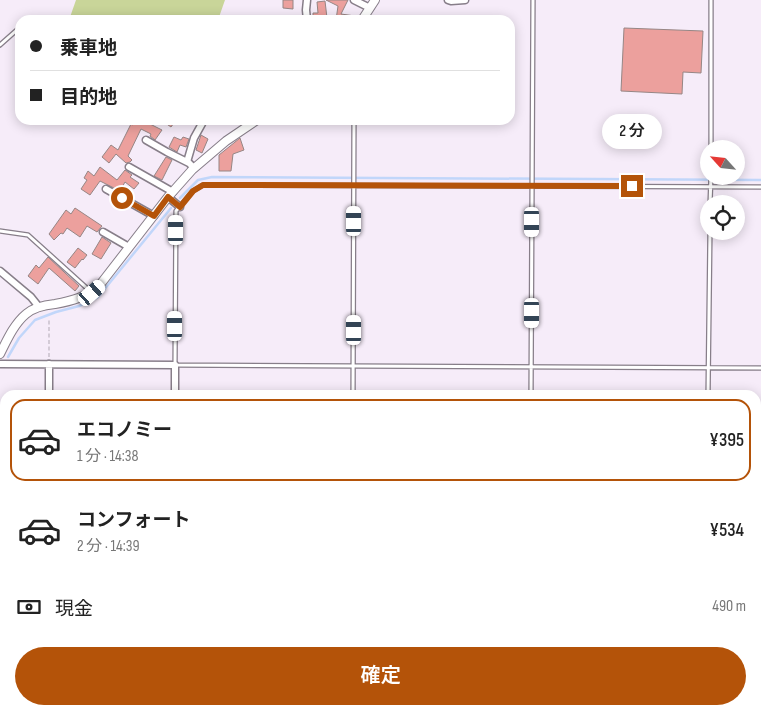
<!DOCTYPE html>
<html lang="ja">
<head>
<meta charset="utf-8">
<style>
  body { margin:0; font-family:"Sofia Sans Condensed","Noto Sans JP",sans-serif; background:#f6f6f6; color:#222; height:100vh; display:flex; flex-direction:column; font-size:19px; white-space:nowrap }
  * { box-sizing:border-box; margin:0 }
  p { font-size:16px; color:#767676 }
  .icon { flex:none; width:28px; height:28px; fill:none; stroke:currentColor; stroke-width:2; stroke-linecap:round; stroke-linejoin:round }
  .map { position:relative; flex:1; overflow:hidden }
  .panel { position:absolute; left:0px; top:390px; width:761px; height:325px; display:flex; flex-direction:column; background:#fff; border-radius:15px 15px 0 0; box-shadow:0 2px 12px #0003 }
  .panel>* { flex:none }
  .banner { position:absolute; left:15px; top:15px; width:500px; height:110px; border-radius:15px; box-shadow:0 2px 12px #0003; display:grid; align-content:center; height:110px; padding:0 15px; background:#fff }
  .needle { width:32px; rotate:297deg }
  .controls { position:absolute; left:700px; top:140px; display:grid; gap:10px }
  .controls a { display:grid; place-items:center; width:45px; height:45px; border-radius:50%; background:#fff; box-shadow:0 2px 12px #0003; font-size:25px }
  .end { position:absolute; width:22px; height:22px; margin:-11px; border:6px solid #b45309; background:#fff; box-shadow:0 0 0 2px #fff }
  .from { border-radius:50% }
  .bubble { position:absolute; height:35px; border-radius:18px; background:#fff; box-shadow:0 2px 12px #0003; font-size:16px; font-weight:600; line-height:35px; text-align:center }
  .car { position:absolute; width:15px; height:30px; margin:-15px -8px; border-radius:6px; box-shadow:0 0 4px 1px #0007; background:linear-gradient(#fff 24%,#345 0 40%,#fff 0 76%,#345 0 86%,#fff 0) }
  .banner b { display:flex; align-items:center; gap:18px; height:48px; font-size:19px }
  .banner b+b { border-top:1px solid #e0e0e0 }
  .banner i { width:12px; height:12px; background:#222 }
  ul { padding:9px 0 0; list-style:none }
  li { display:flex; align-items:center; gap:15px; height:82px; margin:0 10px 8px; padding:0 5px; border:2px solid transparent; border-radius:15px }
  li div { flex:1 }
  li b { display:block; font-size:19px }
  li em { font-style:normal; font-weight:600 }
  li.active { border-color:#b45309 }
  li>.icon { width:45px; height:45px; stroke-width:1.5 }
  .pay { display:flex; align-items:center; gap:12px; height:55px; padding:0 15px; font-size:19px }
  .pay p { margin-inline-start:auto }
  .primary-button { display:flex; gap:10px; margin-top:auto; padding:10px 15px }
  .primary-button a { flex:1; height:58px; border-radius:30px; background:#b45309; color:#fff; font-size:20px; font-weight:600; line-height:58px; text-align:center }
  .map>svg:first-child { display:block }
  .green { fill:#c9d599 }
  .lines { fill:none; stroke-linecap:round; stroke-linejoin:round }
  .stream { stroke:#c1d6fa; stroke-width:2.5 }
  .river { stroke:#c1d6fa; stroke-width:14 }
  .building { fill:#eca09d; stroke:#968685 }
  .service-casing { stroke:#877e89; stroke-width:5.5 }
  .minor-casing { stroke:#877e89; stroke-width:9 }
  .tertiary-casing { stroke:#877e89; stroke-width:10 }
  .primary-casing { stroke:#877e89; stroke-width:12 }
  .path { stroke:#b1a9b4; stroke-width:1; stroke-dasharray:4 2.5; stroke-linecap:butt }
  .service { stroke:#fff; stroke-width:3 }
  .minor { stroke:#fff; stroke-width:6 }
  .tertiary { stroke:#fff; stroke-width:8 }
  .primary { stroke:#fff; stroke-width:10 }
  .route { stroke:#b45309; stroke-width:6 }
</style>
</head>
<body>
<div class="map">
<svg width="761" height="715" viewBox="0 0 761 715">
  <rect width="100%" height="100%" fill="#f6ecf9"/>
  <!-- green -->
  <path class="green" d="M 76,0 L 225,0 L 218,20 L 69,20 Z
    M 756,532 L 761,532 L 761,572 L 756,575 Z
    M 620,710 L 671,710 L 666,715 L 610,715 Z
    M 698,710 L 738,710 L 739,715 L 699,715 Z"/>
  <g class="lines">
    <!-- stream -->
    <path class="stream" d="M 180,198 L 198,180 L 212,177 L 761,180
      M 8,357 L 19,338 L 35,320 L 56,312 L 79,306 L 98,297 L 171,208"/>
    <!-- river -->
    <path class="river" d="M 756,554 L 761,552
      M 648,715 L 652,710"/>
  </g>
  <!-- building -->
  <path class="building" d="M 283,0 L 293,0 L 293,9 L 283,8 Z
    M 326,0 L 348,0 L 341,14 L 355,16 L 355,20 L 336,20 L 338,6 Z
    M 325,1 L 327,18 L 324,19 L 324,20 L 313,20 L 313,13 L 318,13 L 317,2 Z
    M 624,28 L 703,31 L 701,73 L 683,72 L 682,94 L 621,91 Z
    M 136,120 L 142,120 L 162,130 L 155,140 L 150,136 L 151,134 L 141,129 L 128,156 L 132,160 L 130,162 L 126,163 L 116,154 L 109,163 L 102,157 L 111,145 L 118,150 L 131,124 L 133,125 Z
    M 161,120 L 176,120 L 171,127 Z
    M 201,135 L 208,139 L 202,153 L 196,150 Z
    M 174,137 L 181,140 L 183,137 L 189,139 L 186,147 L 180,145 L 177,152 L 169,147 Z
    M 240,138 L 244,150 L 233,154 L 231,171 L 219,171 L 219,155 Z
    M 166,157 L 172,160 L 162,180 L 154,176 Z
    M 100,167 L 117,180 L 125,170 L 132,175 L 130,177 L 139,183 L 134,189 L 125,182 L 120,191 L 100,181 L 90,195 L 81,189 L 87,180 L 84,178 L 88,171 L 94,176 Z
    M 75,208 L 102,226 L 97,232 L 87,226 L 80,237 L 67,228 L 63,234 L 61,233 L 54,240 L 49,234 L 66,210 L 71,214 Z
    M 102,237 L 111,243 L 101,259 L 92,254 Z
    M 78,248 L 87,255 L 83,260 L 82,259 L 75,268 L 67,262 Z
    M 48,257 L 79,286 L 75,291 L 49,268 L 38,284 L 28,276 L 36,265 L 39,268 Z"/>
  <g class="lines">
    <defs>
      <path id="service" d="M 0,45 L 18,29 L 20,29
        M 711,149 L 711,0
        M 761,187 L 203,185 L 193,191 L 176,211 L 175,365 L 761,368
        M 710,204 L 711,176
        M 0,231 L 28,235 L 90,291
        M 353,395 L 354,120
        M 531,395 L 533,0
        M 708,395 L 710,231
        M 756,522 L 761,521
        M 756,682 L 761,689
        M 302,710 L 302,715
        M 439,715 L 440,710
        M 548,715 L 550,710"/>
      <path id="minor" d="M 354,0 L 370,8
        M 448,0 L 451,1 L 465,0
        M 307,20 L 306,10 L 307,0
        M 146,140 L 167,152 L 189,163 L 194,168
        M 187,162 L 194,138 L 204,120
        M 129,167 L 173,192
        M 106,189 L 154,216
        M 168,197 L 180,207
        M 103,232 L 129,247
        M 0,271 L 31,297 L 39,307
        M 0,364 L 175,365 L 175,395
        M 49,395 L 49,364
        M 760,578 L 761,587
        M 0,646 L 5,646
        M 176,710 L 176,715
        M 572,710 L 574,715
        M 673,715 L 677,710"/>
      <path id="tertiary" d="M 362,20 L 375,0
        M 0,354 C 7,340 14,324 26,314 C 34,307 45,305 55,304 C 72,301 86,297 99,286 L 168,197 L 192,170 L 226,141 L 257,120"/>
      <path id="primary" d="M 0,508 L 5,509
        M 756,573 L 761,575"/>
    </defs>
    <!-- service casing -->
    <use href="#service" class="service-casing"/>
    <!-- minor casing -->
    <use href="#minor" class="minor-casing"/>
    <!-- tertiary casing -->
    <use href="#tertiary" class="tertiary-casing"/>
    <!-- primary casing -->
    <use href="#primary" class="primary-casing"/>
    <!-- path -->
    <path class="path" d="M 49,357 L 49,318
      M 502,710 L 503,715
      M 617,715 L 623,710"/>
    <!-- service -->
    <use href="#service" class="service"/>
    <!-- minor -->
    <use href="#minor" class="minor"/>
    <!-- tertiary -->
    <use href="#tertiary" class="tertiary"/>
    <!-- primary -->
    <use href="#primary" class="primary"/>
  </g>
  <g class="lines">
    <!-- route -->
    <path class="route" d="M 122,198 L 154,216 L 168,197 L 180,207 L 193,191 L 203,185 L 632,186"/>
  </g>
</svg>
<div class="controls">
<a><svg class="needle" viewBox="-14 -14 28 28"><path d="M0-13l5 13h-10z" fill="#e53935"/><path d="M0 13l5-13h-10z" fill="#767676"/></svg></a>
<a><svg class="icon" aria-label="locate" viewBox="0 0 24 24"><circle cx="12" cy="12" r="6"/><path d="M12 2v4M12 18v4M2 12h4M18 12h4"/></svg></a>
</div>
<i class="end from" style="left:122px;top:198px"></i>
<i class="end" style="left:632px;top:186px"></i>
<div class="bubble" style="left:602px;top:114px;width:60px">2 分</div>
<i class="car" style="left:354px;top:221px;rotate:0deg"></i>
<i class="car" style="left:532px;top:222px;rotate:180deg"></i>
<i class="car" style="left:176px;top:230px;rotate:0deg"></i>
<i class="car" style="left:92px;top:293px;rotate:49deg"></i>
<i class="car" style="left:532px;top:313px;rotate:180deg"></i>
<i class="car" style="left:175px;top:326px;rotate:0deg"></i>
<i class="car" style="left:354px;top:330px;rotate:0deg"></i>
<div class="banner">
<b><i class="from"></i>乗車地</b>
<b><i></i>目的地</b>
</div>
<section class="panel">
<ul>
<li class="active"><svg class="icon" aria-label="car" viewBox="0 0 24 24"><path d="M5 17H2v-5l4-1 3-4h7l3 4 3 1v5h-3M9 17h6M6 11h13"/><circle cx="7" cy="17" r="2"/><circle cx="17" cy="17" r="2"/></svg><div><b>エコノミー</b><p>1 分 · 14:38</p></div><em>¥395</em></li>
<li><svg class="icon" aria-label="car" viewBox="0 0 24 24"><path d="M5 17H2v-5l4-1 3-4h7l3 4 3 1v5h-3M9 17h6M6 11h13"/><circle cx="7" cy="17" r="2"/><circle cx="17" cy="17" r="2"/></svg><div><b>コンフォート</b><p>2 分 · 14:39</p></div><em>¥534</em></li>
</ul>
<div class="pay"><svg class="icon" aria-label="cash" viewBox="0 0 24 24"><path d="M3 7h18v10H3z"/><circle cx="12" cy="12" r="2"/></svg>現金<p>490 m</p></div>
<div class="primary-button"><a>確定</a></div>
</section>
</div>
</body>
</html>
